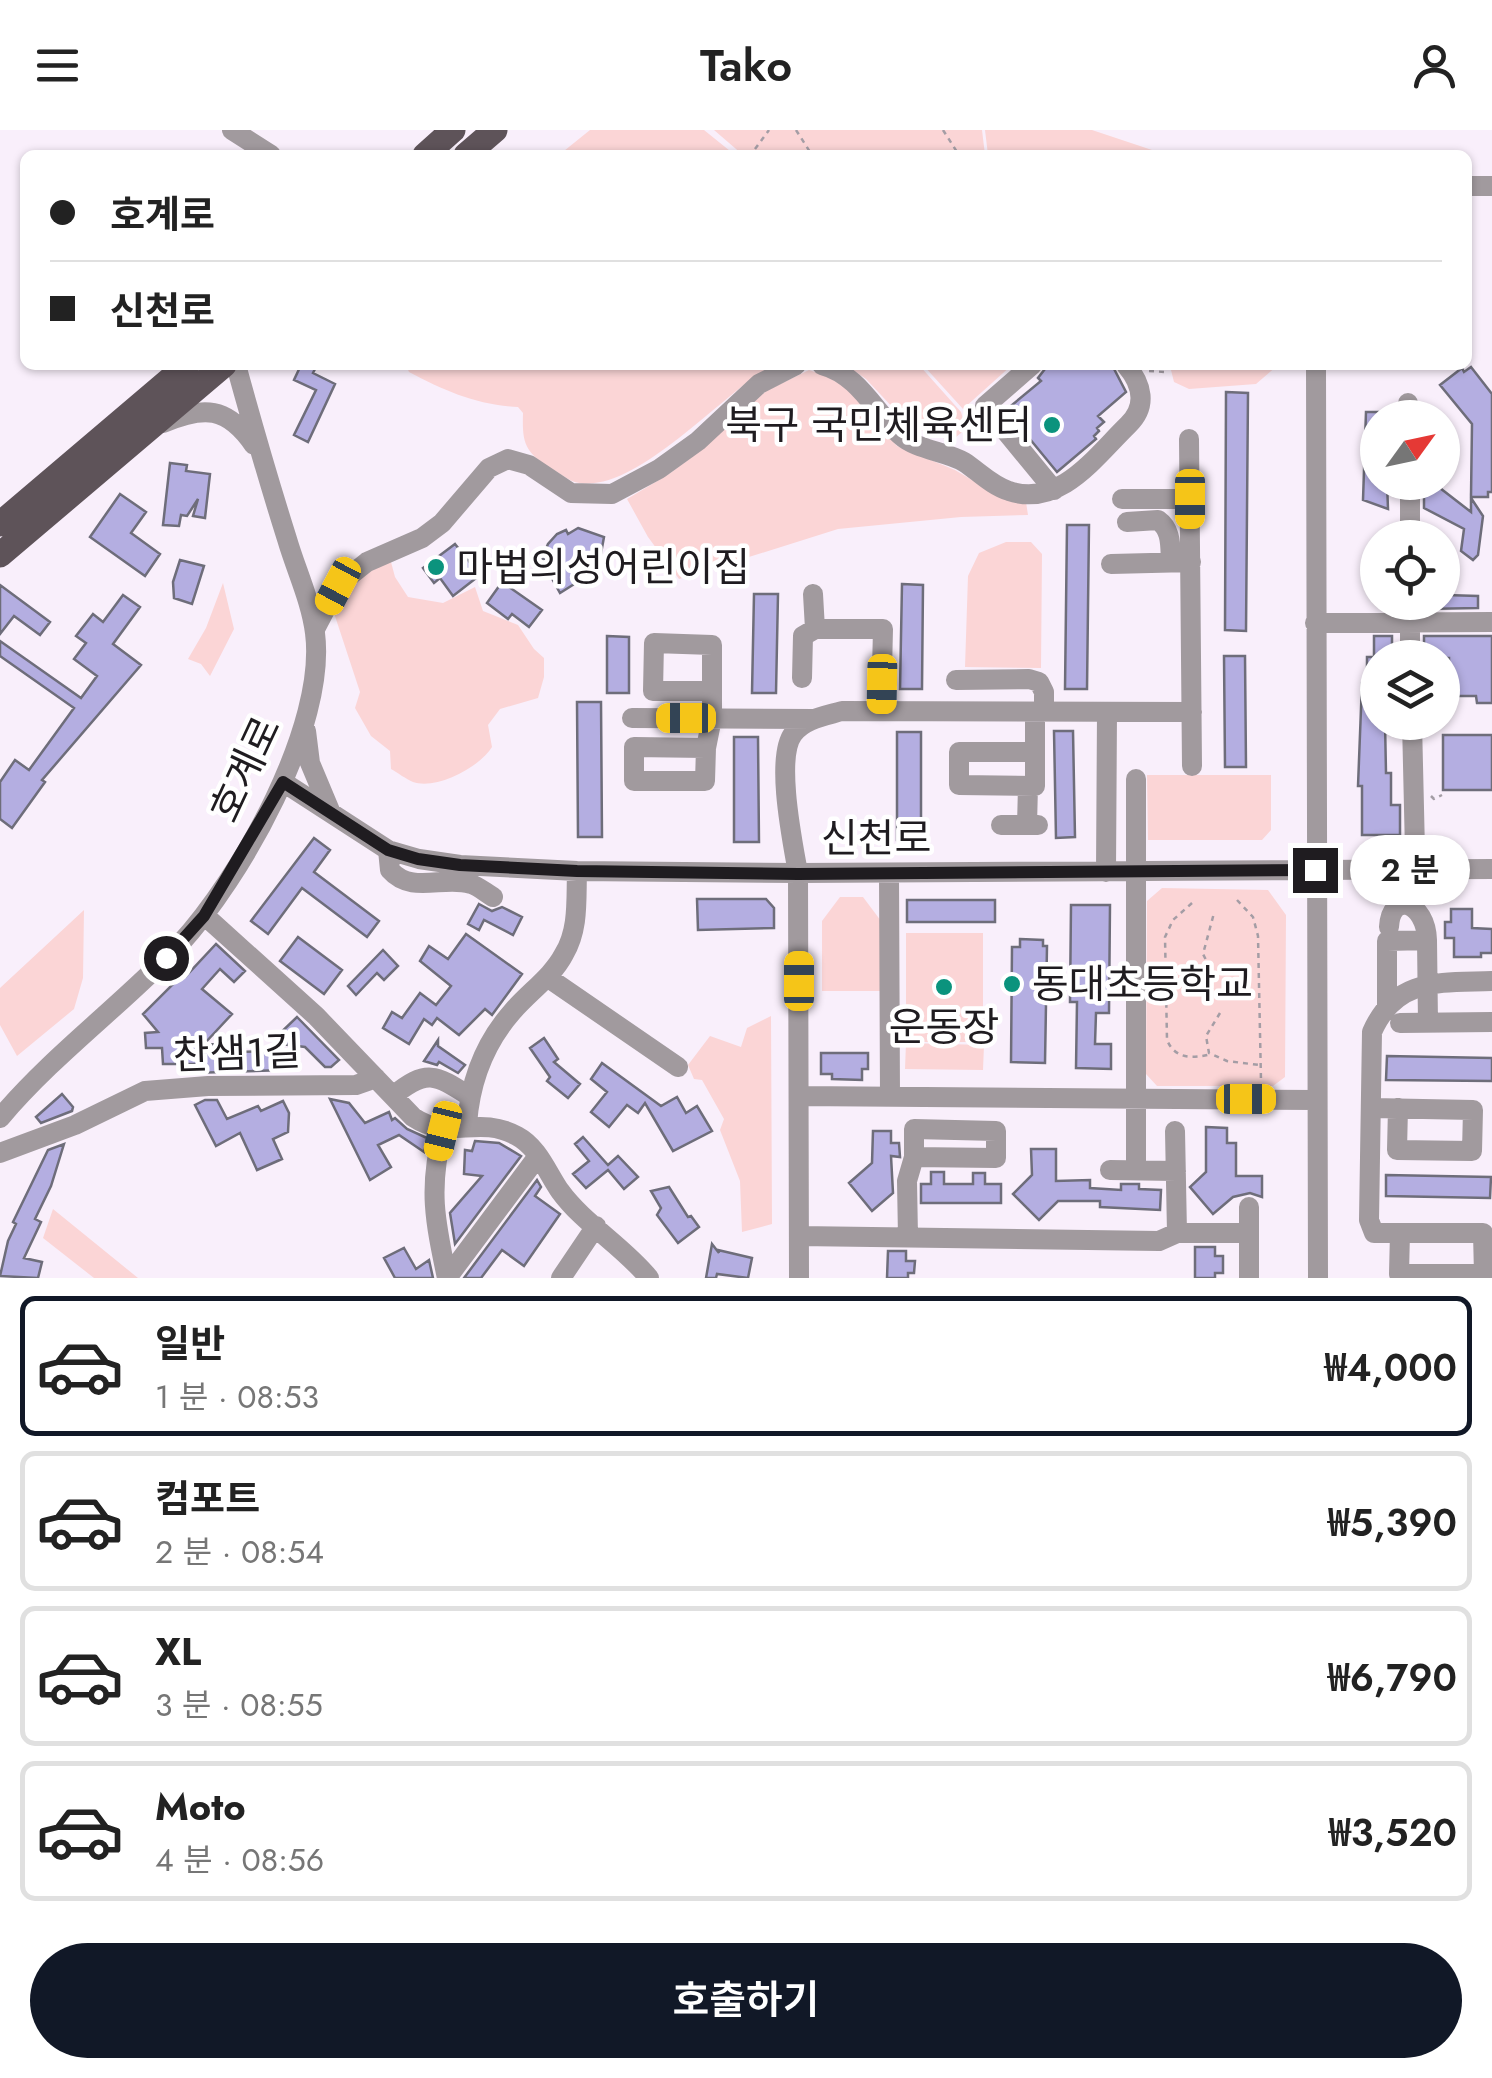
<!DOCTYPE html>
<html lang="ko">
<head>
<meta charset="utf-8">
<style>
  body { margin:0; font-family:Jost,"Noto Sans KR",sans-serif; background:#f6f6f6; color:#222; height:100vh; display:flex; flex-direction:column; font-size:38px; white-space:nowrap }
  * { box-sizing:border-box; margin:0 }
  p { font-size:32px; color:#767676 }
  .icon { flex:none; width:55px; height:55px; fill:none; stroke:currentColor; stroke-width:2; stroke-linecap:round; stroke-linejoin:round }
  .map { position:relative; height:1148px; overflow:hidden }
  .drawer { display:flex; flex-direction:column; background:#fff; flex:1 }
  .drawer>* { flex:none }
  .top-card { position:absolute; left:20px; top:20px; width:1452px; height:220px; border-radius:15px; box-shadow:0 2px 8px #0004; display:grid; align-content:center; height:220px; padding:0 30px; background:#fff }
  .needle { width:65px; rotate:57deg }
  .tools { position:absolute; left:1360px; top:270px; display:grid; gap:20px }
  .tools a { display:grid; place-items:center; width:100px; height:100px; border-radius:50%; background:#fff; box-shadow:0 2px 8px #0004; font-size:50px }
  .end { position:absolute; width:45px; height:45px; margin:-22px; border:12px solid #1f1c20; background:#fff; box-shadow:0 0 0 5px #fff }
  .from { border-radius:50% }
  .bubble { position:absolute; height:70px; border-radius:35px; background:#fff; box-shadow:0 2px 8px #0004; font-size:32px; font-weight:600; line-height:70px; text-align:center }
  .car { position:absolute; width:30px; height:60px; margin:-30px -15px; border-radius:12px; box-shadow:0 0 8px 2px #0007; background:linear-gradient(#f5c518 24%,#345 0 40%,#f5c518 0 76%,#345 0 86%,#f5c518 0) }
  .top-card b { display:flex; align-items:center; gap:35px; height:95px; font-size:38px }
  .top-card b+b { border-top:2px solid #e0e0e0 }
  .top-card i { width:25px; height:25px; background:#222 }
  ul { padding:18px 0 0; list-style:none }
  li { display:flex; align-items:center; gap:30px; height:140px; margin:0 20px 15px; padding:0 10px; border:5px solid #e0e0e0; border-radius:15px }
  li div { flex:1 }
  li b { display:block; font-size:38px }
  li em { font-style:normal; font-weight:600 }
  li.active { border-color:#111827 }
  li>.icon { width:90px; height:90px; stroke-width:1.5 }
  .cta { display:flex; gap:20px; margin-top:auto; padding:20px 30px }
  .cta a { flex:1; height:115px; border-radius:60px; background:#111827; color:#fff; font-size:40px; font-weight:600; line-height:115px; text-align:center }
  header { display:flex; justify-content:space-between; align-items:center; height:130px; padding:0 30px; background:#fff; font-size:45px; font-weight:600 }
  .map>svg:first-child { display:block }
  .green { fill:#fbd5d6 }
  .building { fill:#b4aee1; stroke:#6e6d7a; stroke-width:2.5 }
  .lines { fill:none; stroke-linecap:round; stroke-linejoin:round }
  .path { stroke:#a49da5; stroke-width:2.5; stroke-dasharray:5 5; stroke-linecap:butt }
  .minor { stroke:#a19a9e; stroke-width:20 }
  .major { stroke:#5e5359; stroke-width:25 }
  .route { stroke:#1f1c20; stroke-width:12 }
  .poi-dot { fill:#0b937d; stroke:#fff; stroke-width:4 }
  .labels { text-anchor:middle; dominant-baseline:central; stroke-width:9; stroke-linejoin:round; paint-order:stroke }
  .poi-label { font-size:40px; fill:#1f1c20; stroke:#fff; text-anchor:start }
  .street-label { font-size:40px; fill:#1f1c20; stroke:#fff }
</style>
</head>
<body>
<header><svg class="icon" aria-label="menu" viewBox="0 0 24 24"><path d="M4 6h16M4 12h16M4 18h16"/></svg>Tako<svg class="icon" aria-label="person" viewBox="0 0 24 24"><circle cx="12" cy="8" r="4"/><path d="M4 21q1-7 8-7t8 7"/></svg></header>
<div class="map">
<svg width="1492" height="1148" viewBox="0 0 1492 1148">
  <rect width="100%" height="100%" fill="#f9effb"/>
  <!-- green -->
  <path class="green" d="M 590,0 L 704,0 L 735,25 L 559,25 Z
    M 714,0 L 982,0 L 985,25 L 743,25 Z
    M 985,0 L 1092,0 L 1167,25 L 988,25 Z
    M 406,235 L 773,235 C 725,260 630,372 572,351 C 565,348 558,342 552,339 C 525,322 522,314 523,283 L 518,277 C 477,275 445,261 409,242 Z
    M 846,235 L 919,235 L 961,282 L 966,299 L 951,311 L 910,296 L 866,249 Z
    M 923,235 L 1012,235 L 963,279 Z
    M 1161,235 L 1278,235 L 1256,254 L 1189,259 L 1174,252 L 1171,240 Z
    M 809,240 L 827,246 L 851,261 L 897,316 L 955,340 L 1001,367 L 1026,372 L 1028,385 L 961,387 L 838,399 L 679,449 L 648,407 L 627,369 L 669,344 L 704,318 L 766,261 Z
    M 1006,412 L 1031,412 L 1042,424 L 1041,538 L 965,537 L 968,446 L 979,423 Z
    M 391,432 L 395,447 L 408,467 L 443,473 L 475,457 L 483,481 L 518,495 L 534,519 L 544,528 L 544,547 L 538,568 L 500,579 L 488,595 L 492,617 C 480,637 437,660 413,652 C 406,649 398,643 391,639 L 390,621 L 371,606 L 355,578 L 360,562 L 333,480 C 339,459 369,434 391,432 Z
    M 223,453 L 234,499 L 210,546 L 201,534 L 188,529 L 206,498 Z
    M 1147,645 L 1271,645 L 1271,700 L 1262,710 L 1148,710 Z
    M 1162,758 L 1268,760 L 1286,785 L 1285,947 L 1273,956 L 1157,956 L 1146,944 L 1147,771 Z
    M 840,767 L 863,767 L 881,791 L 881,861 L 822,861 L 822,791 Z
    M 84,780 L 83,848 L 74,879 L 17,926 L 0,895 L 0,858 Z
    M 906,803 L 983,803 L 983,912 L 906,912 Z
    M 771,886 L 772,1094 L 742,1102 L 740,1051 L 720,1000 L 724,989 L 702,950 L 694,949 L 688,935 L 710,906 L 741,917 L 747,898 Z
    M 906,913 L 984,915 L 983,940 L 905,939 Z
    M 53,1079 L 138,1148 L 94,1148 L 43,1108 Z"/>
  <!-- building -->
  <path class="building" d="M 301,235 L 317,235 L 313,243 L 335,254 L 308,312 L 294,305 L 316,260 L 294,250 Z
    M 1048,235 L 1112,235 L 1126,262 L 1098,286 L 1104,292 L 1097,298 L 1099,301 L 1094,306 L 1096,309 L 1057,342 L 1006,280 L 1041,251 L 1038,248 Z
    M 1471,237 L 1492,264 L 1492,362 L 1488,362 L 1488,367 L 1471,367 L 1472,294 L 1440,255 L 1462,238 L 1464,242 Z
    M 1226,262 L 1248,263 L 1246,501 L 1225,500 Z
    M 1366,282 L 1378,282 L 1378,352 L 1387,352 L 1388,379 L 1363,370 Z
    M 170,333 L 187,335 L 186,341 L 210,344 L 205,388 L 193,386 L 198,369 L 187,386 L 181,385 L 179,396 L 163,395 Z
    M 1424,352 L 1436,355 L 1471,382 L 1471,368 L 1483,386 L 1478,425 L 1473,430 L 1461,421 L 1464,399 L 1424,378 Z
    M 120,364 L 146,382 L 131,403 L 160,424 L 145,446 L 90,407 Z
    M 1067,395 L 1089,395 L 1087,559 L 1065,559 Z
    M 578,398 L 604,407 L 600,429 L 595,441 L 560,463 L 550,445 L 545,442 L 546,431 L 542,428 L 548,414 L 557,404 L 566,400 L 568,404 Z
    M 455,414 L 480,445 L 453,466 L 440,448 L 434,453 L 423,438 Z
    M 180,430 L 204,436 L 192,474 L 174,468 L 173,452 Z
    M 502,452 L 542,480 L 529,497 L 512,484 L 508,489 L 487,473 Z
    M 902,454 L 923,455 L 922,559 L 900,559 Z
    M 0,455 L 50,492 L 40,505 L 14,486 L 0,504 Z
    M 754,464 L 778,464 L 776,563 L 752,563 Z
    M 123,465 L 140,477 L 113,514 L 141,535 L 42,650 L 45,652 L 12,698 L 0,689 L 0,652 L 15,630 L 29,640 L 74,578 L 0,526 L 0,511 L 81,568 L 97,546 L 74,529 L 86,513 L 76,506 L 93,484 L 103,492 Z
    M 1445,465 L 1478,466 L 1478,478 L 1424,479 L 1424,472 L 1444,472 Z
    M 607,506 L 629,507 L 629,563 L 607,563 Z
    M 1374,506 L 1392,506 L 1392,528 L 1378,528 L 1378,592 L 1385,592 L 1386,643 L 1391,643 L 1391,675 L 1400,675 L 1400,705 L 1362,705 L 1362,656 L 1358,656 L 1362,553 L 1367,553 L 1367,527 L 1374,527 Z
    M 1424,506 L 1492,506 L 1492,573 L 1477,573 L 1476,566 L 1442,566 L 1442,550 L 1449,550 L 1449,528 L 1424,528 Z
    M 1224,526 L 1245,526 L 1246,637 L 1225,637 Z
    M 577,572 L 601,572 L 602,707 L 578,707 Z
    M 1054,601 L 1073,601 L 1075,707 L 1056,708 Z
    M 897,602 L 921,602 L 921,710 L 897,710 Z
    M 1443,605 L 1492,605 L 1492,660 L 1443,660 Z
    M 734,607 L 758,607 L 759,712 L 734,712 Z
    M 314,708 L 330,720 L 314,742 L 379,791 L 367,807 L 302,758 L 268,804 L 251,791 Z
    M 697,769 L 766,769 L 774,778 L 774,798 L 698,800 Z
    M 907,770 L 995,770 L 995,792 L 907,792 Z
    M 479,774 L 492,781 L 502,777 L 522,787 L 513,805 L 484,790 L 479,800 L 468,794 Z
    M 1071,775 L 1110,775 L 1109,883 L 1096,883 L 1095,914 L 1111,914 L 1111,939 L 1076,938 L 1077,872 L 1070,872 Z
    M 1451,779 L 1472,779 L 1472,798 L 1492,799 L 1492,823 L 1481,823 L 1481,827 L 1454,827 L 1454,808 L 1445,808 L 1445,792 L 1451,792 Z
    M 466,804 L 522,844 L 492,885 L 485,879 L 459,905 L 437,888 L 432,895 L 424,889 L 409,914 L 383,898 L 392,882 L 402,888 L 420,863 L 436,875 L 451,856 L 420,831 L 429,816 L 448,829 Z
    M 298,807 L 342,840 L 324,864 L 280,831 Z
    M 1020,809 L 1043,810 L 1043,816 L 1047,816 L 1045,933 L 1011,932 L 1012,817 L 1020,817 Z
    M 216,814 L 245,841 L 234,852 L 220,839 L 202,859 L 232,884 L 205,913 L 231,917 L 235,922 L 286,921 L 286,940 L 193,943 L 195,934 L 163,934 L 162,918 L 146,918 L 145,903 L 158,902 L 143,884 L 183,844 L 186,846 Z
    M 383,820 L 398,836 L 384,850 L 377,843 L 356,865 L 348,856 Z
    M 297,887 L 339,930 L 331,937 L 325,937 L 305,917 L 281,914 L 275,908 Z
    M 544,908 L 558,929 L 554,932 L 580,954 L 568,968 L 547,951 L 550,947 L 530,918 Z
    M 438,910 L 438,916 L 465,935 L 458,943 L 439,932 L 437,935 L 424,931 Z
    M 821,923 L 868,923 L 868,939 L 862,939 L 862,950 L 832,949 L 832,944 L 821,944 Z
    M 1387,926 L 1492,928 L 1492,951 L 1386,950 Z
    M 602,933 L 661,976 L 677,967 L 686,983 L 697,976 L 712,1001 L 673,1021 L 645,973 L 638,983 L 627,975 L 609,997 L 591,982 L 607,962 L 591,949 Z
    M 62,964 L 73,977 L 72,981 L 41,993 L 36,987 Z
    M 330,969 L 349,973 L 365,993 L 389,982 L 392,990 L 395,988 L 407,999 L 427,1008 L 424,1022 L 399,1005 L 378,1015 L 391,1037 L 370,1050 Z
    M 205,970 L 217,970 L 227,989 L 258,976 L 261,981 L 283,971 L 289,983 L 288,1002 L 273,1009 L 282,1029 L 257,1040 L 240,1003 L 216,1016 L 195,975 Z
    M 1206,997 L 1227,998 L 1227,1013 L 1236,1013 L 1236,1046 L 1262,1046 L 1262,1067 L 1250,1063 L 1233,1067 L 1213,1084 L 1190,1057 L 1206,1042 Z
    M 873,1001 L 891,1001 L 891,1013 L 899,1013 L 900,1027 L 891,1026 L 893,1063 L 872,1081 L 849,1053 L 872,1033 Z
    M 583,1007 L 608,1035 L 618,1026 L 638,1047 L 624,1059 L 608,1040 L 586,1058 L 573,1044 L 589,1031 L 575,1014 Z
    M 475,1011 L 499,1013 L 521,1026 L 455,1114 L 450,1083 L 482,1046 L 464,1044 L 465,1020 L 472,1021 Z
    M 64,1014 L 51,1056 L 35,1089 L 41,1092 L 24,1128 L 42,1132 L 38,1148 L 0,1146 L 8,1111 L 16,1094 L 13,1092 L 48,1020 Z
    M 1031,1019 L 1056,1019 L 1056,1051 L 1090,1050 L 1090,1058 L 1121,1060 L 1121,1054 L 1139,1054 L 1139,1059 L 1161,1060 L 1160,1080 L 1100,1077 L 1100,1071 L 1058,1071 L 1039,1090 L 1013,1064 L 1032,1045 Z
    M 931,1042 L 944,1042 L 944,1054 L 973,1054 L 973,1043 L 985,1043 L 985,1054 L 1001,1054 L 1001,1073 L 921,1073 L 921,1054 L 931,1054 Z
    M 1386,1045 L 1491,1047 L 1490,1068 L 1386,1066 Z
    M 537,1050 L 541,1057 L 535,1066 L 560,1084 L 524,1136 L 502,1120 L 481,1148 L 464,1148 Z
    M 669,1057 L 688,1087 L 691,1086 L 699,1097 L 678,1113 L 657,1085 L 661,1078 L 651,1061 Z
    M 712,1114 L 719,1123 L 718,1120 L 752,1128 L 748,1148 L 717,1144 L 716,1148 L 706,1148 Z
    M 1195,1117 L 1215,1117 L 1215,1126 L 1223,1126 L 1223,1143 L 1215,1143 L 1215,1148 L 1195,1148 Z
    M 404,1118 L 416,1139 L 429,1130 L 433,1148 L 395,1148 L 384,1128 Z
    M 888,1121 L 906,1121 L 906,1131 L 915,1131 L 914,1143 L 908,1143 L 908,1148 L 887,1148 Z"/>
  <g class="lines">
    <!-- path -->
    <path class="path" d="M 796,0 L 812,25
      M 943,0 L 959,25
      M 755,19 L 769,0
      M 1149,241 L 1165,242
      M 1431,666 L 1434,669 L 1442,665
      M 1237,770 L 1253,787 L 1258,806 L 1261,951
      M 1192,773 L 1173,790 L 1165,807 L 1167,910 C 1175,929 1192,929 1211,924
      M 1210,838 L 1203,824 L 1214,783
      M 1220,883 L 1206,906 L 1209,923 L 1227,931 L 1259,935"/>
    <!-- minor -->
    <path class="minor" d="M 232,0 L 271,25
      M 1468,56 L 1492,56
      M 822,235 C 859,245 874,281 900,305 C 916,320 945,321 964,332 C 978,341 992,356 1009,361 C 1060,378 1095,327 1128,295 C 1148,276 1142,254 1126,235
      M 1032,235 L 985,276 L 1054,360
      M 1316,235 L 1318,1148
      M 1408,273 L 1408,288
      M 163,293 C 204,276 227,276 254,315
      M 1189,309 L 1192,636
      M 1410,352 L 1410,408
      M 1122,369 L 1190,369
      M 1127,392 L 1158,390 C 1172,400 1170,416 1171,432
      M 1111,434 L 1191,432
      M 813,464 L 815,499
      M 1410,472 L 1410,528
      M 1315,493 L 1492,492
      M 315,499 L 338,455 L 367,432 L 422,408 L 442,393 L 489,338 L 508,329 L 529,335 L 571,363 L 612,364 L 659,339 L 698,311 L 759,254 L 796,235
      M 802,548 L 803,506 L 815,499 L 883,499 L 881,581
      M 956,550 L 1029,549 L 1039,552 L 1044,562 L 1044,582
      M 632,588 L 813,589
      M 1412,592 L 1415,721
      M 306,601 L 310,633 L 331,683
      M 706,618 L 634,617 L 634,651 L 705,651 L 706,618 L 712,588 L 712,515 L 654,513 L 653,561 L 712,561
      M 1034,622 L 959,622 L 959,655 L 1035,656 L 1035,582
      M 1136,649 L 1136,1040
      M 283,652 L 388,720 L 419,729 L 460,735 L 577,741 L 798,743 L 1492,739
      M 1001,695 L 1038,695
      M 1027,695 L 1028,656
      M 388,720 L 390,740 C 412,765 444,745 471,754 C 478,756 486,763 493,767
      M 1106,742 L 1107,582
      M 889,743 L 890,967
      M 204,785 L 316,886 L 413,987 C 450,1012 477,984 517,1006 C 538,1017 547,1042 560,1061 C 584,1094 623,1116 649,1148
      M 1389,797 C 1391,760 1426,772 1427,810
      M 547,847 L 678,937
      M 1387,875 L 1387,811 L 1427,810 L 1428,893
      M 1400,893 L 1492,892
      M 393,966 C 426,939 435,944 469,966
      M 799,966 L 1316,970
      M 1373,978 L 1473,980 L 1472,1021 L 1397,1020 L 1398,978
      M 0,988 C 54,924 122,875 179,815 C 241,748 327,596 315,503 C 311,471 296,440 287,409 C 269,352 252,293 236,235
      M 467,994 C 470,953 484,914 512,882 C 529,862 552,847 564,824 C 579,799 576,770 577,741
      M 443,1001 C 428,1058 435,1091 447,1148
      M 1175,1001 L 1177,1103
      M 0,1023 L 75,995 L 145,961 L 208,956 L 356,955 L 376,948
      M 1110,1040 L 1176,1041
      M 1400,1103 L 1399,1144 L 1484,1144 L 1483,1103 L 1374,1103 L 1369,1090 L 1372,902 C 1396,847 1440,853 1492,851
      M 799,1106 L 1159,1111 L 1177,1103 L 1249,1103
      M 908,1107 L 907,1051 L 914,1027 L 914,999 L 996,1001 L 996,1028 L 914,1027
      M 447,1148 L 538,1026
      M 561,1148 L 596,1096
      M 799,1148 L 798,743 C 793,714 775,628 793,604 C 804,589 825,586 842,581 L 1192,582
      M 1249,1148 L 1249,1077"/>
    <!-- major -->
    <path class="major" d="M 425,25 L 453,0
      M 466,25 L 495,0
      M 0,394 L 187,235
      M 0,425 L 224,235"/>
  </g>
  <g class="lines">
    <!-- route -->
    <path class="route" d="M 166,828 L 204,786 L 283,652 L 388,720 L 418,729 L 460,735 L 577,741 L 798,744 L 1315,740"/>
  </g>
  <!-- markers -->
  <g class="poi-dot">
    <circle cx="1052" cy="295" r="10"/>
    <circle cx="436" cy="437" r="10"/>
    <circle cx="1012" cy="854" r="10"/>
    <circle cx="944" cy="857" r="10"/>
  </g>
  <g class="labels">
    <!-- poi labels -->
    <g class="poi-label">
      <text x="1032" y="295" text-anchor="end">북구 국민체육센터</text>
      <text x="456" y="437">마법의성어린이집</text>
      <text x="1032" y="854">동대초등학교</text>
      <text x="944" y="897" text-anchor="middle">운동장</text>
    </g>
    <!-- street labels -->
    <g class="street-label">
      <text transform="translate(245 639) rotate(-65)">호계로</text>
      <text x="876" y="708">신천로</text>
      <text transform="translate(237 923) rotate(-2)">찬샘1길</text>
    </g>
  </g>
</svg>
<div class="tools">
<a><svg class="needle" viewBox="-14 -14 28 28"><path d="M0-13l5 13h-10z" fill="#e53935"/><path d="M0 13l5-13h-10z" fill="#767676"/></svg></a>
<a><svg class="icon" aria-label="locate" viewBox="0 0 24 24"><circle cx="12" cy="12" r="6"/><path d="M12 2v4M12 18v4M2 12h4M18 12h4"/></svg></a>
<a><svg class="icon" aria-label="layers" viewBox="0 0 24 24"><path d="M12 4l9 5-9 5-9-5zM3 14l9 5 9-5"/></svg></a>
</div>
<i class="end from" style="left:166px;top:828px"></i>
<i class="end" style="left:1315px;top:740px"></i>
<div class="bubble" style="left:1350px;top:705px;width:120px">2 분</div>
<i class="car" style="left:1190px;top:369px;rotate:180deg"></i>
<i class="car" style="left:338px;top:456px;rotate:208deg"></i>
<i class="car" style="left:882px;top:554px;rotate:181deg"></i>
<i class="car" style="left:686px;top:588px;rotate:270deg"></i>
<i class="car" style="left:799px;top:851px;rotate:0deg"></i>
<i class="car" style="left:1246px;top:969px;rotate:90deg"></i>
<i class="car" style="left:443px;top:1001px;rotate:194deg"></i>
<div class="top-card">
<b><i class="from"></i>호계로</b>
<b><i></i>신천로</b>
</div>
</div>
<section class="drawer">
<ul>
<li class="active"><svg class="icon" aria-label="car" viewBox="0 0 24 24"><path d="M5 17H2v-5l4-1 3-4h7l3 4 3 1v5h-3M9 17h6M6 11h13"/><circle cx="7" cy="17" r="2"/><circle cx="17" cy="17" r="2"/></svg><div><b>일반</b><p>1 분 · 08:53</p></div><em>₩4,000</em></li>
<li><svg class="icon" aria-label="car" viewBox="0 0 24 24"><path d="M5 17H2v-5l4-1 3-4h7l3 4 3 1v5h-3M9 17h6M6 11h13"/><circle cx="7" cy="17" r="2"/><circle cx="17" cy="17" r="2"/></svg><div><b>컴포트</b><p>2 분 · 08:54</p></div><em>₩5,390</em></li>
<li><svg class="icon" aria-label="car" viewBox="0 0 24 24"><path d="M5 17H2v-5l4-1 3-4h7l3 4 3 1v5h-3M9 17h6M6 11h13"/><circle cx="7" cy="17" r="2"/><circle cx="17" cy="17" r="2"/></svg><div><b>XL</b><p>3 분 · 08:55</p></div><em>₩6,790</em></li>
<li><svg class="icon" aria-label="car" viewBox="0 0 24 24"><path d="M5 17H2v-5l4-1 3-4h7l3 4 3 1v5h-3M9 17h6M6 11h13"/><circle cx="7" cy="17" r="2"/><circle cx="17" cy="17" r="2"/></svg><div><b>Moto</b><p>4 분 · 08:56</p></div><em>₩3,520</em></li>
</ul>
<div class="cta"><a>호출하기</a></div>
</section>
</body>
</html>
